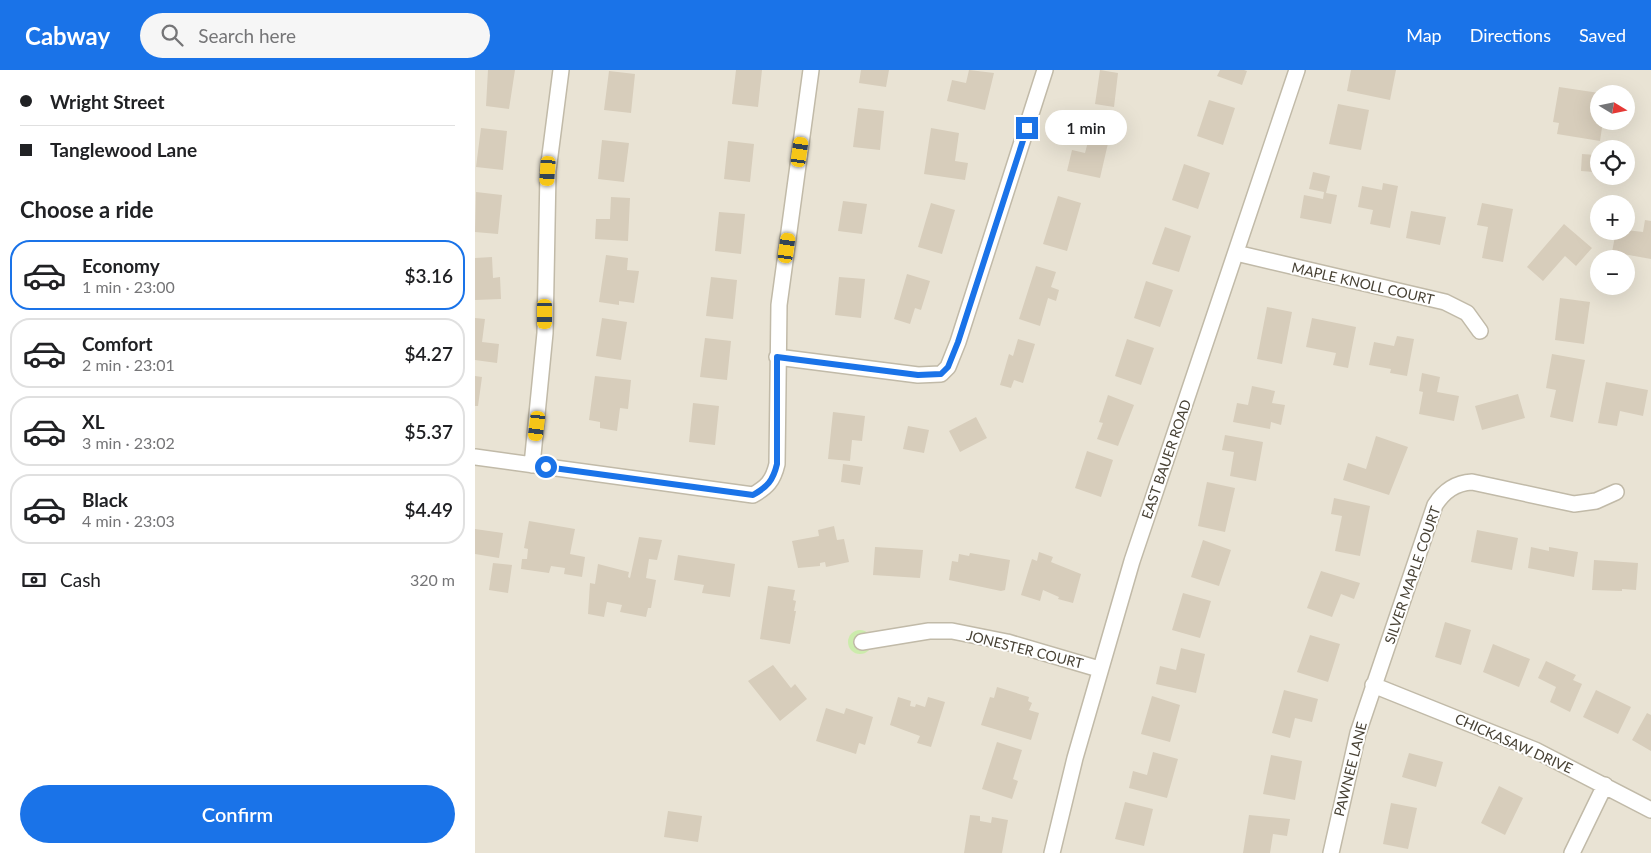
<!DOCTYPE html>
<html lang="en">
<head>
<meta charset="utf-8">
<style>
  body { margin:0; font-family:Lato,sans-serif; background:#f6f6f6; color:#202124; height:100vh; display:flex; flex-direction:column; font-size:19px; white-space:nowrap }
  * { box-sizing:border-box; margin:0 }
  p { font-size:16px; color:#757577 }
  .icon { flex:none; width:28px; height:28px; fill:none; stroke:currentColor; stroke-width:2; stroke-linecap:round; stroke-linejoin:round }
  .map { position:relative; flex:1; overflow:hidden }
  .sheet { display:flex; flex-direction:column; background:#fff; width:475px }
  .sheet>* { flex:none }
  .banner { display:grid; align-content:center; height:110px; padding:0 20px; background:#fff }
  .needle { width:32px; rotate:100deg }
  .controls { position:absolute; left:1115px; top:15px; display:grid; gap:10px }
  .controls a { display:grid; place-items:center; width:45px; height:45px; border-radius:50%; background:#fff; box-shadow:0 5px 20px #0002; font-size:25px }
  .end { position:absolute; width:22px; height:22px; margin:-11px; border:6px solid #1a73e8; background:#fff; box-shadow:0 0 0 2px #fff }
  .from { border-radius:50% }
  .bubble { position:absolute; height:35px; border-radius:18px; background:#fff; box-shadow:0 5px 20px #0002; font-size:16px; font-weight:600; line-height:35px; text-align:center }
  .car { position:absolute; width:15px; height:30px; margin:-15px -8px; border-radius:6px; box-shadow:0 0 4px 1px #0007; background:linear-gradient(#f5c518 24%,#345 0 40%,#f5c518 0 76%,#345 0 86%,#f5c518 0) }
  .banner b { display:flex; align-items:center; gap:18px; height:48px; font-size:19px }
  .banner b+b { border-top:1px solid #e0e0e0 }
  .banner i { width:12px; height:12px; background:#202124 }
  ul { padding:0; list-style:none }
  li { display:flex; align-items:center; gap:15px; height:70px; margin:0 10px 8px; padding:0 10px; border:2px solid #e0e0e0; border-radius:20px }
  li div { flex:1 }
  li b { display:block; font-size:19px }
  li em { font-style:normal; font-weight:600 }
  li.current { border-color:#1a73e8 }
  li>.icon { width:45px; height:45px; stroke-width:1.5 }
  h2 { padding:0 20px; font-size:22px; line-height:60px }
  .pay { display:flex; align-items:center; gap:12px; height:55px; padding:0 20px; font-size:19px }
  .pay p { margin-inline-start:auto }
  .primary-button { display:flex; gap:10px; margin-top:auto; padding:10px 20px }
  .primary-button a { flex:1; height:58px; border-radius:30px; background:#1a73e8; color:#fff; font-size:20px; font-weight:600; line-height:58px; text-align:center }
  header { display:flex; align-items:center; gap:30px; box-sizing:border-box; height:70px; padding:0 25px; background:#1a73e8; color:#fff }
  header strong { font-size:24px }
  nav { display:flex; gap:28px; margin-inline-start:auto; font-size:18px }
  .search { width:350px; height:45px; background:#f6f6f6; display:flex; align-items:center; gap:12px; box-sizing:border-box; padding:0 18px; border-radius:28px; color:#757577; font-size:19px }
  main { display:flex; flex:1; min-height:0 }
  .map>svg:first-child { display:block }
  .residential { fill:#e9e3d4; fill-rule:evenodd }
  .green { fill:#ccecac }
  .building { fill:#d7cdbb }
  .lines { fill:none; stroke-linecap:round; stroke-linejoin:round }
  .minor-casing { stroke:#c1baa8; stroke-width:18 }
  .minor { stroke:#fff; stroke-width:15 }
  .route { stroke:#1a73e8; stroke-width:6 }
  .labels { text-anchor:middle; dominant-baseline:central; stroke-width:4; stroke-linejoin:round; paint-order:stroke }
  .street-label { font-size:14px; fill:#484235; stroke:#fff }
</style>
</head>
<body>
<header>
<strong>Cabway</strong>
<div class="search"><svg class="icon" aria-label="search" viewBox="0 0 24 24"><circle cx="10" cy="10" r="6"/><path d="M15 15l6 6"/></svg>Search here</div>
<nav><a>Map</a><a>Directions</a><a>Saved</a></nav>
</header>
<main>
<section class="sheet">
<div class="banner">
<b><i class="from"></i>Wright Street</b>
<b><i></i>Tanglewood Lane</b>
</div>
<h2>Choose a ride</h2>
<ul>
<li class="current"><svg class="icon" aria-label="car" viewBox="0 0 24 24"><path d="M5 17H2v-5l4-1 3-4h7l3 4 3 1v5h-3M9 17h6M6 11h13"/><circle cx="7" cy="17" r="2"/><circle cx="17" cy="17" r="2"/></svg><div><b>Economy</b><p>1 min · 23:00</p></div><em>$3.16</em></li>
<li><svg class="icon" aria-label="car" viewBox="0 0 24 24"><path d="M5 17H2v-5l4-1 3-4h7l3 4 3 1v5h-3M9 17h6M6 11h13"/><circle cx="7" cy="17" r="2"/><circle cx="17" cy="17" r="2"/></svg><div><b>Comfort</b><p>2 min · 23:01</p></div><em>$4.27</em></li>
<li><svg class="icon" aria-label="car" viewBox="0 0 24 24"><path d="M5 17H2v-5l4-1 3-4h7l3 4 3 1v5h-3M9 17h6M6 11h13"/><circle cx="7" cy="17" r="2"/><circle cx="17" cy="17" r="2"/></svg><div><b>XL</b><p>3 min · 23:02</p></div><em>$5.37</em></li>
<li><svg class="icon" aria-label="car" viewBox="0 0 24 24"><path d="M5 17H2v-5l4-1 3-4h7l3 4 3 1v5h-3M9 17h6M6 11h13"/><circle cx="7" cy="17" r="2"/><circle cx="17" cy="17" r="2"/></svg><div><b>Black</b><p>4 min · 23:03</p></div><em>$4.49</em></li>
</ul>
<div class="pay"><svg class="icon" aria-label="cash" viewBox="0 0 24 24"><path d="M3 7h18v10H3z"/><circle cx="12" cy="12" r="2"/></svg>Cash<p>320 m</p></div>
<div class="primary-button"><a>Confirm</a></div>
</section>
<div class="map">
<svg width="1176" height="783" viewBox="0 0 1176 783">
  <rect width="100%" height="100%" fill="#f5f1e6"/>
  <!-- residential -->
  <path class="residential" d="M 0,0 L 1176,0 L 1176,783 L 0,783 ZM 1124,24 L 1151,24 L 1151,51 L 1124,51 ZM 1124,79 L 1151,79 L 1151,106 L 1124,106 ZM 1124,134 L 1151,134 L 1151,161 L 1124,161 ZM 1124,189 L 1151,189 L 1151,216 L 1124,216 Z"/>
  <!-- green -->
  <path class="green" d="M373 572a12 12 0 1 1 24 0a12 12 0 1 1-24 0Z"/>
  <!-- building -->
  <path class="building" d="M 13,0 L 40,0 L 34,39 L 11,36 Z
    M 261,0 L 287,0 L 283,37 L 257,34 Z
    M 386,0 L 414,0 L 411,17 L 384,13 Z
    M 494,0 L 519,3 L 510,40 L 472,31 L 477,10 L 491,13 Z
    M 625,0 L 643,3 L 639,37 L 620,34 Z
    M 745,0 L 769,0 L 772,1 L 767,15 L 742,6 Z
    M 876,0 L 921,0 L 915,30 L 872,21 Z
    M 134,1 L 160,4 L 156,43 L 129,40 Z
    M 1084,17 L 1124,23 L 1124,51 L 1128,51 L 1125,71 L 1082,64 L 1084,53 L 1078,52 Z
    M 734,30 L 760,38 L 748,75 L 722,66 Z
    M 863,34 L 894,40 L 886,80 L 854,74 Z
    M 383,38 L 409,41 L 405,80 L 378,77 Z
    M 6,58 L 32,61 L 28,100 L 1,97 Z
    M 456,58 L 484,63 L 480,91 L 493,93 L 490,110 L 449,104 Z
    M 615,64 L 634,69 L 625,108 L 592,101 L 597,80 L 610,83 Z
    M 127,70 L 154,73 L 149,112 L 123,109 Z
    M 253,71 L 279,74 L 275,112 L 249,109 Z
    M 1107,84 L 1121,85 L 1119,102 L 1106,101 Z
    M 709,94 L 735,103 L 723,139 L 697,130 Z
    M 838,102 L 855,106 L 851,123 L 862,125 L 856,154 L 825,148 L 829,125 L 848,129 L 849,122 L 834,119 Z
    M 908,113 L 923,116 L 915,158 L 895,154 L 898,140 L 883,137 L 887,116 L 907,120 Z
    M 1,122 L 27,125 L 23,164 L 0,162 Z
    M 583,126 L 606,133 L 592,181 L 568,174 Z
    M 136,127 L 155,128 L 153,171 L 120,169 L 121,149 L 135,149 Z
    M 368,131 L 392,134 L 387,164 L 363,161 Z
    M 456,133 L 480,140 L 467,184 L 443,177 Z
    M 1007,133 L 1038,139 L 1028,192 L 1007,188 L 1013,157 L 1002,155 Z
    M 936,141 L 971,147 L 965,175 L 931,168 Z
    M 244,142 L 270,144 L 266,184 L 240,181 Z
    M 1170,150 L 1176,151 L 1176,189 L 1137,182 L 1141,161 L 1151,160 L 1168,162 Z
    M 1089,154 L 1117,178 L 1101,196 L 1090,186 L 1068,211 L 1052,197 Z
    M 690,157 L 716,166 L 704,202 L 677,194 Z
    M 131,185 L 153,188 L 152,200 L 164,201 L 159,233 L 144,231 L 144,235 L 124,232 Z
    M 17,187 L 18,208 L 25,207 L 26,229 L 0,230 L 0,188 Z
    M 561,196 L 581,202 L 576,217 L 584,220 L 581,231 L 573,228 L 565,256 L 544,249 Z
    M 432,204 L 455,211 L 446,240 L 440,238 L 435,254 L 419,249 Z
    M 236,207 L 262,210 L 258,249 L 231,246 Z
    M 364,207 L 390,209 L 386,248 L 360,245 Z
    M 671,211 L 698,220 L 685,257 L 659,248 Z
    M 1085,228 L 1115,232 L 1109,274 L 1080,270 Z
    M 792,237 L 817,242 L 807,294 L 782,289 Z
    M 0,248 L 10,249 L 7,272 L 24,274 L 22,293 L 0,290 Z
    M 127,248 L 152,252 L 146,290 L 121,286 Z
    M 837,248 L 881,257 L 873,298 L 858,295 L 861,283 L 831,277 Z
    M 922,266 L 939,269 L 932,306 L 915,303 L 916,299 L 894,295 L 899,272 L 919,276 Z
    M 230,268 L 256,271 L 252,310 L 225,307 Z
    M 543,269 L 560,274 L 548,313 L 539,310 L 536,318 L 525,315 L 534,284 L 538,286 Z
    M 652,269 L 679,278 L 666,315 L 640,306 Z
    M 1077,284 L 1110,290 L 1098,352 L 1075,347 L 1081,320 L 1071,318 Z
    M 947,303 L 965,307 L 962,322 L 984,326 L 979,351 L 944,344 L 948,322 L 944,321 Z
    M 0,306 L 7,307 L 3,336 L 0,336 Z
    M 120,306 L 156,310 L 153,339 L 145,338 L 142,361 L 125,358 L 125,352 L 114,350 Z
    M 1131,312 L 1173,320 L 1168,346 L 1145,341 L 1142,356 L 1123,353 Z
    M 777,316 L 800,321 L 797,333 L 810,335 L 806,355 L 796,352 L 795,359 L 758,352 L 762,333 L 773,335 Z
    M 1043,324 L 1050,348 L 1007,360 L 1000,336 Z
    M 633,325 L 659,335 L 643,376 L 622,369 L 628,353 L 624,352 Z
    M 218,333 L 244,336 L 240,375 L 214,372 Z
    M 358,342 L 390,346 L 387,371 L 377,370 L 375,391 L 353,389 Z
    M 501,347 L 512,368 L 485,382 L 474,361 Z
    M 433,356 L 454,360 L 449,383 L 428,379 Z
    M 750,365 L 788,372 L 781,411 L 755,406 L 759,382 L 747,380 Z
    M 901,366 L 933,377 L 914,425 L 868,410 L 873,393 L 891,399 Z
    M 612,381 L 638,390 L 626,427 L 600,418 Z
    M 368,394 L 388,397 L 385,415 L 366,412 Z
    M 732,412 L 760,418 L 750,462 L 723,456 Z
    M 859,428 L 895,436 L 885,486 L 860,481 L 867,446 L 856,444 Z
    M 54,451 L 100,459 L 95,484 L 110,487 L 107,507 L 89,504 L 90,498 L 76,496 L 74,503 L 46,499 L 47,489 L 52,489 L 53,479 L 49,478 Z
    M 359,456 L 362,470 L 369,469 L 374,492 L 351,497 L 350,492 L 345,493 L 345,496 L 323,498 L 317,471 L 344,466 L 343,460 Z
    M 0,459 L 28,463 L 24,488 L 0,484 Z
    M 1002,460 L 1043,468 L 1037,500 L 996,492 Z
    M 164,467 L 187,470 L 182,490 L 174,489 L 171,508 L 181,510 L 176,538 L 173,538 L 171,547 L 145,542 L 147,535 L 132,532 L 129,547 L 113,544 L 115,513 L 120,514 L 123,494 L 154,502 L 153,507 L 155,508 Z
    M 728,470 L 756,480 L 744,516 L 716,507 Z
    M 400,477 L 448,480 L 445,508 L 398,505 Z
    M 1056,477 L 1074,481 L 1074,477 L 1103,482 L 1099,507 L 1053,498 Z
    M 564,482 L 578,487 L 576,492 L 606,504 L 598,533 L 583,529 L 584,527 L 568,520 L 565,531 L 546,525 L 557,489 L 562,491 Z
    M 495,483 L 535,490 L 530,520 L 526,521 L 474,510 L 477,491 L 483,492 L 484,484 L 494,486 Z
    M 203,485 L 260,494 L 255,527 L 227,523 L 229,515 L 199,510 Z
    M 1119,490 L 1163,493 L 1161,520 L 1147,519 L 1147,521 L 1117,520 Z
    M 18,493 L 37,495 L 33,523 L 14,520 Z
    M 846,501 L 885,513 L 879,529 L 866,524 L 857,547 L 832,538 Z
    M 293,516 L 320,520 L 318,530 L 321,531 L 319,541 L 321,541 L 315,574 L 285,569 Z
    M 708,523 L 736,531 L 725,568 L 697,560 Z
    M 970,552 L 996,560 L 986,595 L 960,587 Z
    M 835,565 L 865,574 L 853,612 L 822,602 Z
    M 1018,574 L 1055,589 L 1044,617 L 1008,602 Z
    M 706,578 L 730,584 L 721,623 L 681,614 L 685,596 L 701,600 Z
    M 1071,591 L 1101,605 L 1098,610 L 1107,614 L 1095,642 L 1075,632 L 1081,617 L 1063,608 Z
    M 298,595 L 316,618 L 320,614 L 332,629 L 305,651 L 273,611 Z
    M 522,617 L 554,627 L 553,631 L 557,633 L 554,640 L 564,643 L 556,670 L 506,655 L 515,627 L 519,628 Z
    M 809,620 L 843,629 L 837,652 L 820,648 L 815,668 L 797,663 Z
    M 1121,620 L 1156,637 L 1143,664 L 1108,647 Z
    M 677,626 L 705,635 L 695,672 L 666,664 Z
    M 423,627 L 436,631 L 435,636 L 440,637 L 441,634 L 450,637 L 453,627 L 470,632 L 456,677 L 442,673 L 445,666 L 415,655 Z
    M 351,638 L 369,644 L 371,638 L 398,647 L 390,675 L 384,673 L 381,684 L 341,671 Z
    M 1172,643 L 1176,645 L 1176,681 L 1157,670 Z
    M 522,672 L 547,680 L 538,709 L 543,711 L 537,729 L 507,719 Z
    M 678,682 L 703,689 L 692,728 L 654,718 L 658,701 L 672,705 Z
    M 934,683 L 968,692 L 961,717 L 927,707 Z
    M 796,685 L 827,691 L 820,730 L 788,724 Z
    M 1024,716 L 1048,728 L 1030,765 L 1006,753 Z
    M 650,732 L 678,739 L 669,776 L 640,769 Z
    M 916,733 L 942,738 L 933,779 L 908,774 Z
    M 193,741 L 227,746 L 223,772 L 189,767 Z
    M 495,745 L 505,746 L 505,751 L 516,753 L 517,747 L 533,750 L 527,783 L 489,783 Z
    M 774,745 L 815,749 L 812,766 L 798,764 L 795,783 L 768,783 Z"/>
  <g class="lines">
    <defs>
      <path id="minor" d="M 761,183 L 970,232 L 992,243 L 1005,261
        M 302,287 L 443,305 L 466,304 L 473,297 L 483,272 L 570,0
        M 0,387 L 278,425 C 292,417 298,411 302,394 L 304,235 L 336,0
        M 57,395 L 70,263 L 73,101 L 86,0
        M 387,572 L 454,561 L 477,561 L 532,572 L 624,599
        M 898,615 L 1060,680 L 1176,740
        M 577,783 L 600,688 L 657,491 L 822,0
        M 856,783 L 883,663 L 960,435 C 969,421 980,413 997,412 L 1099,434 L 1121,431 L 1141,422
        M 1097,783 L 1130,715"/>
    </defs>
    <!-- minor casing -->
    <use href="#minor" class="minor-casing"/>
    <!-- minor -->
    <use href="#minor" class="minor"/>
  </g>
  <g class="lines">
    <!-- route -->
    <path class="route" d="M 71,397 L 278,425 C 292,417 298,411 302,394 L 302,287 L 443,305 L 466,304 L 473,297 L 483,272 L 552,58"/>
  </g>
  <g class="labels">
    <!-- street labels -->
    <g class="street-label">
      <text transform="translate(888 213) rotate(13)">MAPLE KNOLL COURT</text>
      <text transform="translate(691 389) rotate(-71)">EAST BAUER ROAD</text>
      <text transform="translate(937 505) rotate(-71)">SILVER MAPLE COURT</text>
      <text transform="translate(550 579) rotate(14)">JONESTER COURT</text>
      <text transform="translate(1039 673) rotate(24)">CHICKASAW DRIVE</text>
      <text transform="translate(875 699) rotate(-76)">PAWNEE LANE</text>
    </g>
  </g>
</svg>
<div class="controls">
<a><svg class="needle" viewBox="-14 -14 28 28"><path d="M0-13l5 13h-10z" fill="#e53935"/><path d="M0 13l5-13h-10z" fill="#757577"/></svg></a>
<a><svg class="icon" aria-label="locate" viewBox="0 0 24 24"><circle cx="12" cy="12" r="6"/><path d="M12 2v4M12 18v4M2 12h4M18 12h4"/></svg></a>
<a>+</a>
<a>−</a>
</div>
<i class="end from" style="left:71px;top:397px"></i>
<i class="end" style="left:552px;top:58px"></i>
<div class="bubble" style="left:570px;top:40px;width:82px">1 min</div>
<i class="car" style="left:325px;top:82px;rotate:8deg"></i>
<i class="car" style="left:73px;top:101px;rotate:184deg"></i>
<i class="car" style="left:312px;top:178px;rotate:8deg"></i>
<i class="car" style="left:70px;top:244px;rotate:180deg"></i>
<i class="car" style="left:62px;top:356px;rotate:187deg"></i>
</div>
</main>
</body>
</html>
